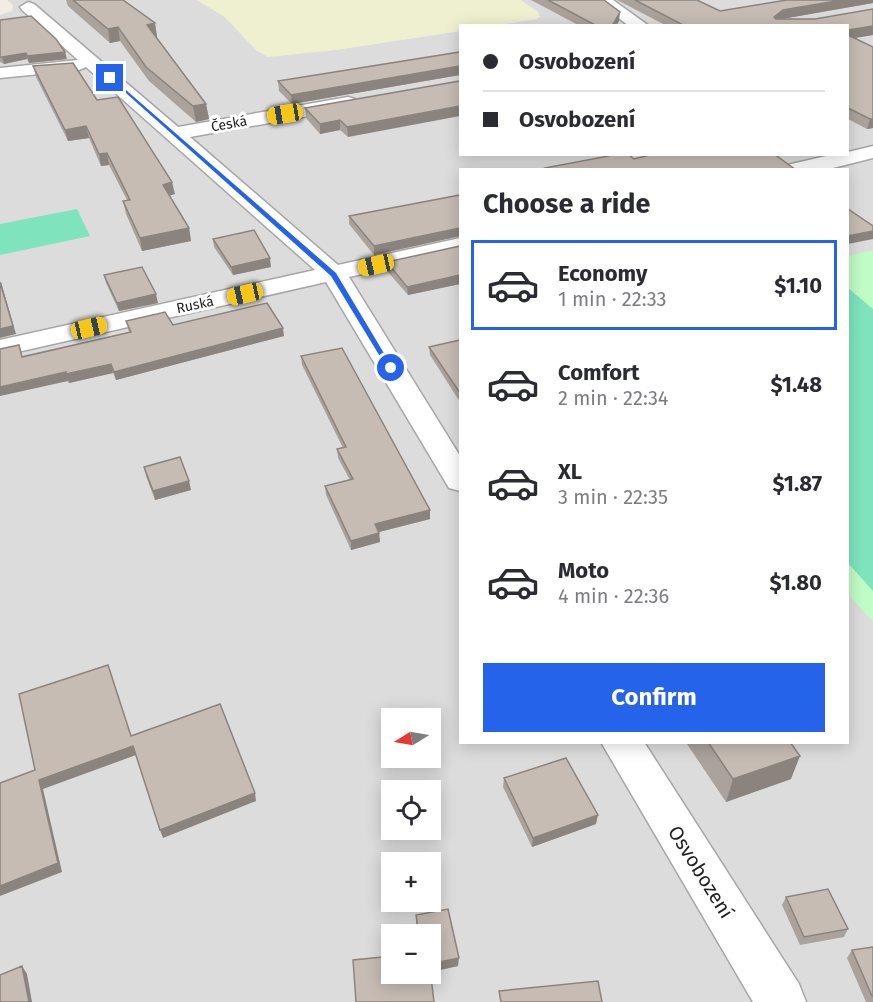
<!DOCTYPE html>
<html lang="en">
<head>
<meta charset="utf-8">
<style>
  body { margin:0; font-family:"Fira Sans",sans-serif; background:#f2f2f3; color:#2b2b33; height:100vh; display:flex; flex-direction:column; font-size:22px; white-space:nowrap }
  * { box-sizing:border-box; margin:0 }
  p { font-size:20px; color:#7c7c81 }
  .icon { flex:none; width:33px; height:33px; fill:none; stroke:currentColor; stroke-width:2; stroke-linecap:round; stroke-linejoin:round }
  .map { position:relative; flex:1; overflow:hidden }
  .side { position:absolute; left:459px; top:168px; width:390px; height:576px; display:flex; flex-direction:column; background:#fff; border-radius:0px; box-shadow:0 3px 15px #0003 }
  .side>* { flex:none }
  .top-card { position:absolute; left:459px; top:24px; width:390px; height:132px; border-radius:0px; box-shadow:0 3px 15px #0003; display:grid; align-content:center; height:132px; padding:0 24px; background:#fff }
  .needle { width:39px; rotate:259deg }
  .tools { position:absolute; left:381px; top:708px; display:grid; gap:12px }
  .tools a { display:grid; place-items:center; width:60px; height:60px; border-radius:0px; background:#fff; box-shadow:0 3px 15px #0003; font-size:30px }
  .end { position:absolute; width:27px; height:27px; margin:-14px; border:8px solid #2563eb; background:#fff; box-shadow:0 0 0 3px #fff }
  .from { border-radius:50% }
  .car { position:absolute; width:18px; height:36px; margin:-18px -9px; border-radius:8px; box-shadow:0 0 4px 2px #0007; background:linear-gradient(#f5c518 24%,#345 0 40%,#f5c518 0 76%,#345 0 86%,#f5c518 0) }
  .top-card b { display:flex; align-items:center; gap:21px; height:57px; font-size:22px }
  .top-card b+b { border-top:2px solid #e1e1e2 }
  .top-card i { width:15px; height:15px; background:#2b2b33 }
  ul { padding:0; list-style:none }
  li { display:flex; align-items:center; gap:18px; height:90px; margin:0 12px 9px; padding:0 12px; border:3px solid transparent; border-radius:0px }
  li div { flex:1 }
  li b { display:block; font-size:22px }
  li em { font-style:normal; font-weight:700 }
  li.active { border-color:#2563eb }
  li>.icon { width:54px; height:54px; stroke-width:1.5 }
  h2 { padding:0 24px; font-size:27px; line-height:72px }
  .cta { display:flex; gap:12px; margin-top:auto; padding:12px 24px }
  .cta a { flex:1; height:69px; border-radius:0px; background:#2563eb; color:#fff; font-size:24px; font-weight:700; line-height:69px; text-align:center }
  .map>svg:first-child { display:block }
  .residential { fill:#dddcdc; fill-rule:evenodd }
  .farmland { fill:#eef0cf }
  .park { fill:#c0fcc5 }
  .pitch { fill:#7fe4bd }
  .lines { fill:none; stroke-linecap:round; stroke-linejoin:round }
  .minor-casing { stroke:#a6a6a6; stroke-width:3 }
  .minor { fill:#fff; fill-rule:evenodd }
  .wall { fill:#aaa29b }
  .shaded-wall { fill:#8b847e }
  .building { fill:#c6bcb4; stroke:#8b847e; stroke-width:1.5 }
  .route { fill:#2563eb }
  .labels { text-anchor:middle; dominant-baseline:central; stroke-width:6; stroke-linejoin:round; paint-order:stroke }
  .far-street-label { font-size:14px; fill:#1f1f1f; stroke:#fff }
  .near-street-label { font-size:20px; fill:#1f1f1f; stroke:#fff }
</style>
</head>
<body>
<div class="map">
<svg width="873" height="1002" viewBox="0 0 873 1002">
  <rect width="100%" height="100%" fill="#f1ede5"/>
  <!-- residential -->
  <path class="residential" d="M 7,0 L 197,0 L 225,17 L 257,51 L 335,50 L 460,31 L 460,154 L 848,154 L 848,26 L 498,25 L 537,19 L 539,13 L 521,0 L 873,0 L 873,1002 L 0,1002 L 0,15 L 12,11 L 13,5 ZM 460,170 L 848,170 L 848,742 L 460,742 ZM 392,718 L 430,718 L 430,758 L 392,758 ZM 392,790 L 430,790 L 430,830 L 392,830 ZM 392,862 L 430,862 L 430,902 L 392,902 ZM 392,934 L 430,934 L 430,974 L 392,974 Z"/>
  <!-- farmland -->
  <path class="farmland" d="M 197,0 L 521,0 L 541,17 L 498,25 L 460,26 L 460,31 L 335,50 L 268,57 L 257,51 L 225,17 Z"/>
  <!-- park -->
  <path class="park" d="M 873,250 L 873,622 L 848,594 L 848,256 Z"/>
  <!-- pitch -->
  <path class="pitch" d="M 77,209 L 90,236 L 0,255 L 0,224 Z
    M 848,288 L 873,309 L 873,591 L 848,563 Z"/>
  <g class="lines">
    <defs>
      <path id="minor" d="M 595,0 L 613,0 L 649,26 L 629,26 Z
        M 28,2 L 34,4 L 178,127 L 348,97 L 355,99 L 358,103 L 355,107 L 348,109 L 190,137 L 338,265 L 460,238 L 460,252 L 349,277 L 460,456 L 460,491 L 449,488 L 326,282 L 0,356 L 0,340 L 315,270 L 86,67 L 79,70 L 0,78 L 0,68 L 78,60 L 22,10 L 20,7 Z
        M 873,146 L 873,158 L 825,170 L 785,170 L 787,165 L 835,154 L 848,154 L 848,152 Z
        M 601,742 L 644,742 L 799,984 L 806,1002 L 753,1002 Z"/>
    </defs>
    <!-- minor casing -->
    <use href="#minor" class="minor-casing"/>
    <!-- minor -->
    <use href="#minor" class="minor"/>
  </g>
  <!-- wall -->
  <path class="wall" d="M 66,0 L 123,0 L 155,23 L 157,37 L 156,37 L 206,104 L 209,119 L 196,122 L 149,81 L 120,41 L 110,43 L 68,6 Z
    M 531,0 L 604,0 L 619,21 L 616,26 L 580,26 Z
    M 617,0 L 697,0 L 720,11 L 787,0 L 873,0 L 873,3 L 781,19 L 815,19 L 873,9 L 873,35 L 854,38 L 873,47 L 873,128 L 867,129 L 848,119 L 848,26 L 667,26 Z
    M 0,20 L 67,59 L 29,63 L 27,59 L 4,64 L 0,62 Z
    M 33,66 L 97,100 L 175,194 L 169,195 L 189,228 L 191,241 L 142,251 L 126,214 L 123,201 L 127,200 L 109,165 L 101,166 L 89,138 L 68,141 L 36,77 Z
    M 460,75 L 292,104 L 279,91 L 278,81 Z
    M 460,81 L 348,137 L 340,130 L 320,134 L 306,118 L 305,108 Z
    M 460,195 L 460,236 L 374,255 L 349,224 L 349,216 Z
    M 213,239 L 271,267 L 233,275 L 214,247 Z
    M 460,246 L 460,284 L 408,295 L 387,271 L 387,262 Z
    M 104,275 L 158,303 L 119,311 L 106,283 Z
    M 126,321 L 173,325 L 284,336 L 116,380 L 113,373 L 69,383 L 68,381 L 22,356 L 129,332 Z
    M 460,340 L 460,402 L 430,355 L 429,347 Z
    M 301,356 L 430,519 L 379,532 L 380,542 L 351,550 L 326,495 L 325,486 L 350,480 L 338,458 L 337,449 L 343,448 L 302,365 Z
    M 144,467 L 191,490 L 155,500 L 146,476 Z
    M 687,742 L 790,742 L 791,779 L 726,802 L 687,744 Z
    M 504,778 L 596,824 L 532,847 L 503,787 Z
    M 786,897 L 848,929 L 844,937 L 800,945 L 782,905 Z
    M 416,915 L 458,966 L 431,972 L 430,974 L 430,934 L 418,934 L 416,924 Z
    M 873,947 L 873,1002 L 866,1002 L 847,958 L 852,950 Z"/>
  <!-- shaded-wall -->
  <path class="shaded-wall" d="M 842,0 L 873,0 L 873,3 L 782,19 L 772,26 L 774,17 L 783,10 Z
    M 620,12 L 619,21 L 616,26 L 612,26 Z
    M 155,23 L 157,37 L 149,39 L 147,25 Z
    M 873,26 L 873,35 L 848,39 L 848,30 Z
    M 118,27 L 120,41 L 110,43 L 108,29 Z
    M 65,52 L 67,59 L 29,63 L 27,56 Z
    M 26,53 L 27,59 L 4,64 L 2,57 Z
    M 460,66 L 460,75 L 292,104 L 291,95 Z
    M 206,104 L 209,119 L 196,122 L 193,106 Z
    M 460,106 L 460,116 L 348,137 L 347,127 Z
    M 870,119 L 873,119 L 873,128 L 867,129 Z
    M 340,120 L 340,130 L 320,134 L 320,124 Z
    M 86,126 L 89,138 L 68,141 L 65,130 Z
    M 107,153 L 109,165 L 101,166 L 99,154 Z
    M 172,182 L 175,194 L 165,197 L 163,185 Z
    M 189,228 L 191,241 L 142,251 L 140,238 Z
    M 460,228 L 460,236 L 374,255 L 374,246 Z
    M 873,231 L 873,239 L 848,244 L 848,236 Z
    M 270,258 L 271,267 L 233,275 L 231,267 Z
    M 460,275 L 460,284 L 408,295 L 407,287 Z
    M 1,282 L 16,334 L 0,338 L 0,329 Z
    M 156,294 L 158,303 L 119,311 L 117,303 Z
    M 283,328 L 284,336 L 116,380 L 114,372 Z
    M 111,364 L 113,373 L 69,383 L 66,374 Z
    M 66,372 L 68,381 L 0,396 L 0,387 Z
    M 189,481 L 191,490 L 155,500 L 153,491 Z
    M 430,510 L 430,519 L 375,533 L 375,524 Z
    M 379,533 L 380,542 L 351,550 L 351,541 Z
    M 133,746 L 136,755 L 43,789 L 62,872 L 0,896 L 0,886 L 39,780 Z
    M 800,756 L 791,779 L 726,802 L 733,779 Z
    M 255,793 L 256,801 L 163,838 L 160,830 Z
    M 598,815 L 596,824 L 532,847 L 533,838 Z
    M 459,958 L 458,966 L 430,972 L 430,964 Z
    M 22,966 L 27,974 L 32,1002 L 29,1002 Z"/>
  <!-- building -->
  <path class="building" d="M 73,0 L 123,0 L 155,23 L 147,25 L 206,104 L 193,106 L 146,67 L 118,27 L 108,29 Z
    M 548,0 L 604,0 L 620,12 L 612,26 L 597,26 Z
    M 635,0 L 697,0 L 720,11 L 787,0 L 842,0 L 783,10 L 774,17 L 776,19 L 815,19 L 873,9 L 873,26 L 848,30 L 848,26 L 685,26 Z
    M 31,16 L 56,39 L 65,52 L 27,56 L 26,53 L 2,57 L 0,57 L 0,20 Z
    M 848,35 L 873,47 L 873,119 L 870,119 L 848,108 Z
    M 460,52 L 460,66 L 291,95 L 278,81 Z
    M 73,63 L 97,100 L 118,97 L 172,182 L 163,185 L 189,228 L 140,238 L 123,201 L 130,200 L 107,153 L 99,154 L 86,126 L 65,130 L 33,66 Z
    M 460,81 L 460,106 L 347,127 L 340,120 L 320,124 L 305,108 Z
    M 609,154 L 628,154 L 634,159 L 654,154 L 774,154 L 796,170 L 547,170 L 545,168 L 609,156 Z
    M 460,195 L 460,228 L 374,246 L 349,216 Z
    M 848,209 L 873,226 L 873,231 L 848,236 Z
    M 254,230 L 270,258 L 231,267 L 213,239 Z
    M 460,246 L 460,275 L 407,287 L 387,262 Z
    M 142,267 L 156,294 L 117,303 L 104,275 Z
    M 0,282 L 13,326 L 0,329 Z
    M 267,303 L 283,328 L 114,372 L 111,364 L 66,374 L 66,372 L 0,387 L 0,349 L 19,345 L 22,357 L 131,332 L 126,321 L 165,312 L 173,325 Z
    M 460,340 L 460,393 L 429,347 Z
    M 342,348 L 430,510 L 375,524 L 379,533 L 351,541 L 325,486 L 353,479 L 337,449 L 346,447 L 301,356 Z
    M 180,457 L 189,481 L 153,491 L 144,467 Z
    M 108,665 L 131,736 L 220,704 L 255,793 L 160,830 L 133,746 L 39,780 L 58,863 L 0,886 L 0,783 L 35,770 L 19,694 Z
    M 708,742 L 790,742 L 800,756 L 733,779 Z
    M 566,758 L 598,815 L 533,838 L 504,778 Z
    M 828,889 L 848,929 L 804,937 L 786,897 Z
    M 448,909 L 459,958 L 430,964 L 430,934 L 419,934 L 416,915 Z
    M 873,947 L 873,996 L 872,996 L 852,950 Z
    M 392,956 L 392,974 L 430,974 L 430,968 L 434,1002 L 356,1002 L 353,960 Z
    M 22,966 L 29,1002 L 0,1002 L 0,975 Z
    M 598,981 L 602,1002 L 501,1002 L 499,991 Z"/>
  <!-- route -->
  <path class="route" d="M 108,77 L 111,77 L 336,273 L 394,370 L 387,368 L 331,276 Z"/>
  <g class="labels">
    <!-- far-street labels -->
    <g class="far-street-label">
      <text transform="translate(229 124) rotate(-10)">Česká</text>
      <text transform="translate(195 305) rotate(-12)">Ruská</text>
    </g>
    <!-- near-street labels -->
    <g class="near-street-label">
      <text transform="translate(701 872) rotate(58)">Osvobození</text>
    </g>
  </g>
</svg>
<div class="tools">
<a><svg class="needle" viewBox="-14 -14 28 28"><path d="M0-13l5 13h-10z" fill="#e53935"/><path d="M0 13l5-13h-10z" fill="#7c7c81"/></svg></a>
<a><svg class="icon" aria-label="locate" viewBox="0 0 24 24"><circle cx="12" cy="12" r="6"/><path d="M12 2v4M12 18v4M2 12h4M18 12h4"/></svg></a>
<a>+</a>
<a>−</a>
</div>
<i class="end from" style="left:391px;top:368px"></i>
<i class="end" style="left:110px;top:78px"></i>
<i class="car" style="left:285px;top:114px;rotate:260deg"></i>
<i class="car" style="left:376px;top:265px;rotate:257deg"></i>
<i class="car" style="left:245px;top:294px;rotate:257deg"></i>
<i class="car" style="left:89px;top:328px;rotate:77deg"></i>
<div class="top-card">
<b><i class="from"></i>Osvobození</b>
<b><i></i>Osvobození</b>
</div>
<section class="side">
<h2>Choose a ride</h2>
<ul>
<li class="active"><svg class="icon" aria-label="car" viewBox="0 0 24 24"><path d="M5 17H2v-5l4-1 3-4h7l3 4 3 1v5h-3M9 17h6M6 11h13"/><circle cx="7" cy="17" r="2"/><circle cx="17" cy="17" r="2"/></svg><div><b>Economy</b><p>1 min · 22:33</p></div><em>$1.10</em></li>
<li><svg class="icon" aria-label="car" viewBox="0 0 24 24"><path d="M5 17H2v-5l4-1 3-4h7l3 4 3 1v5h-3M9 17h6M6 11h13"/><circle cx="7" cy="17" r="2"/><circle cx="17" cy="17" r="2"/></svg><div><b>Comfort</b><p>2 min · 22:34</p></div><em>$1.48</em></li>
<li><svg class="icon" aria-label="car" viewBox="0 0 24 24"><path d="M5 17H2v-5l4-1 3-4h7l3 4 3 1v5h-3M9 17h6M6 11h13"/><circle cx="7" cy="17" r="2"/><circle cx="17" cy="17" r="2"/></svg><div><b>XL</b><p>3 min · 22:35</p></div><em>$1.87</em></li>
<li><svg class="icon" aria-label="car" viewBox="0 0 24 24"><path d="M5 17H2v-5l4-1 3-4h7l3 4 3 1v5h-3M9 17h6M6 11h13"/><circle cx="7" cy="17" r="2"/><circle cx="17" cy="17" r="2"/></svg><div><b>Moto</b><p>4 min · 22:36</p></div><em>$1.80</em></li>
</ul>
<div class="cta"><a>Confirm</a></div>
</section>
</div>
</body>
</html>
